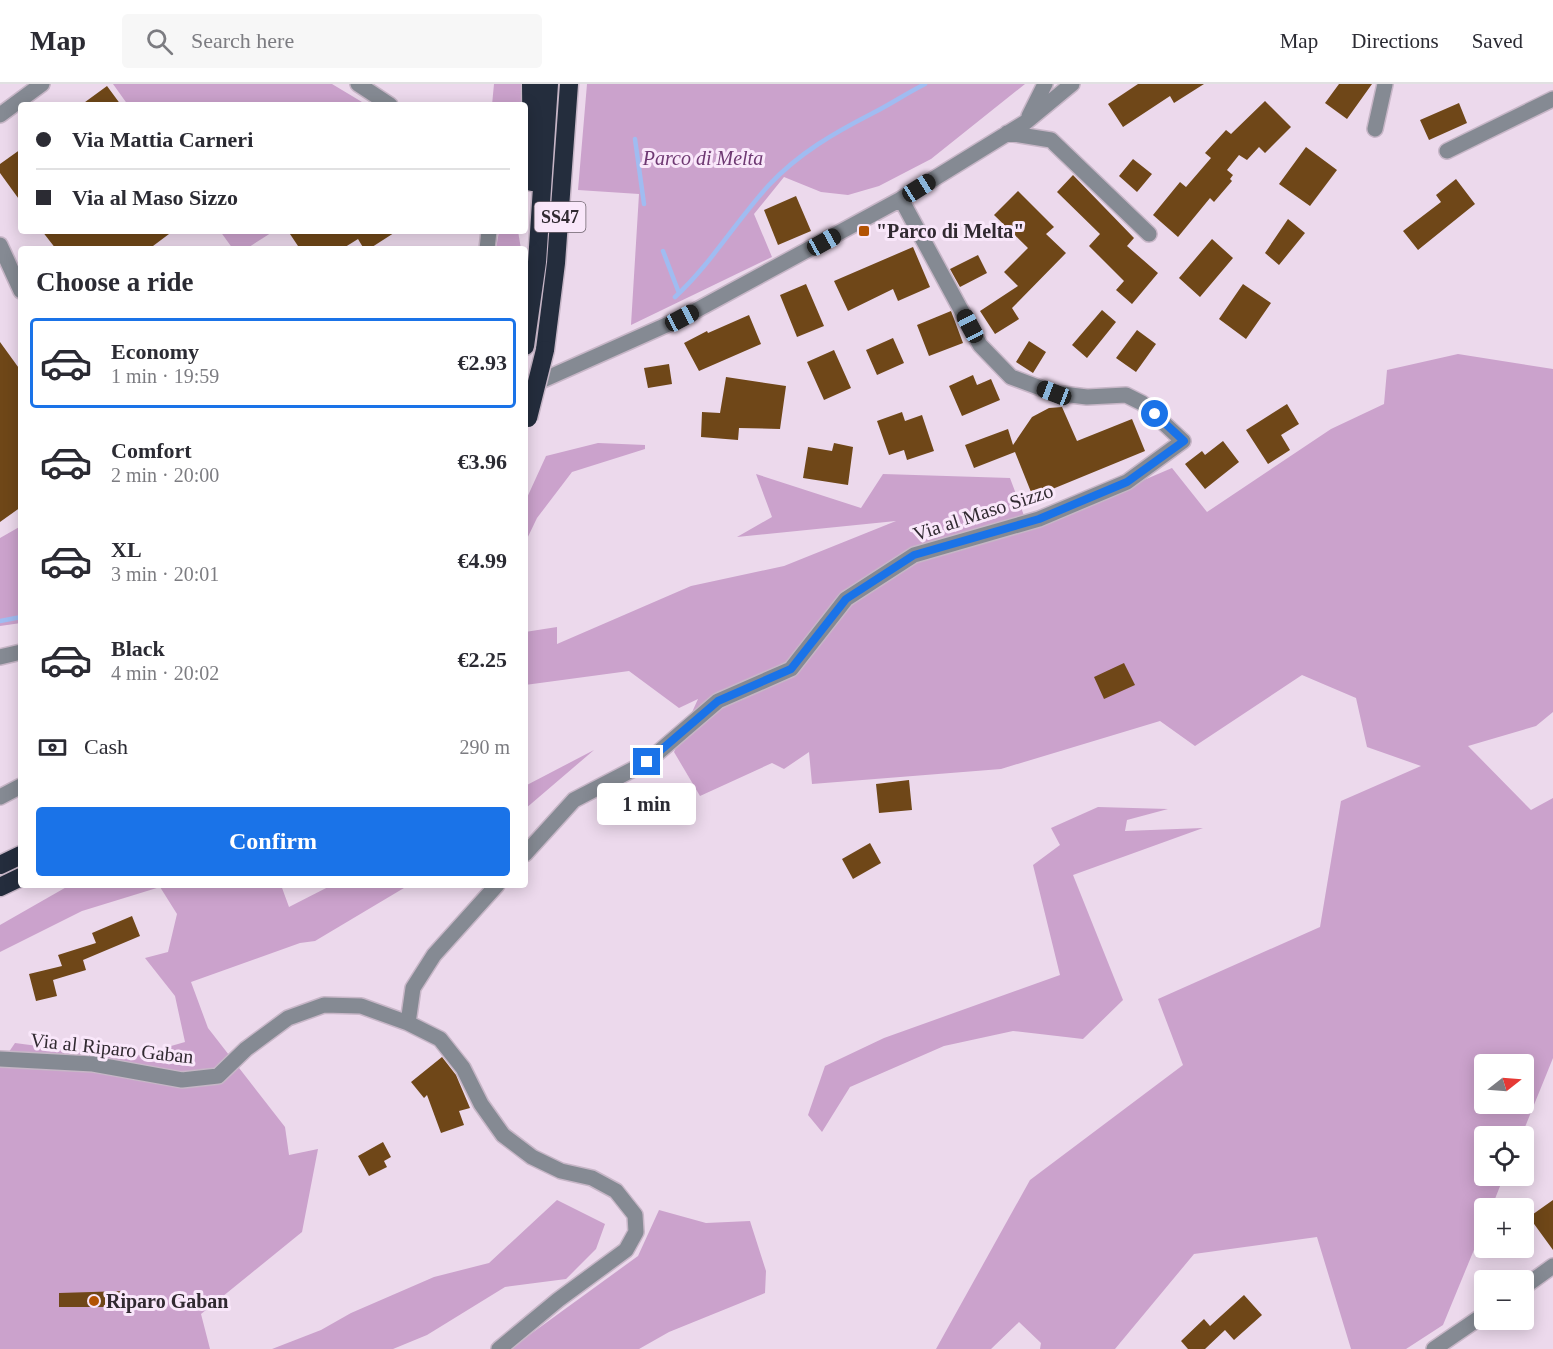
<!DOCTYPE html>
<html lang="en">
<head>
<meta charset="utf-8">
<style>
  body { margin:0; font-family:Georgia,serif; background:#f7f7f7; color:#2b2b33; height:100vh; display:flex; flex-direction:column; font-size:22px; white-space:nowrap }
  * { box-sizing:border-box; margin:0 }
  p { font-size:20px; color:#7c7c81 }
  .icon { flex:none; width:33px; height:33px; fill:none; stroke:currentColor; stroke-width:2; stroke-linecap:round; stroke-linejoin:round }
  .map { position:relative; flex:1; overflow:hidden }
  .details { position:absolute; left:18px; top:162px; width:510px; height:642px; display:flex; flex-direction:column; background:#fff; border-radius:6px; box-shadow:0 3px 15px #0003 }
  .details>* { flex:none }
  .hud { position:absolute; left:18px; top:18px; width:510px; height:132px; border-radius:6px; box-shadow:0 3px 15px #0003; display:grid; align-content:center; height:132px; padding:0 18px; background:#fff }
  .needle { width:39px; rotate:73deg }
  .fabs { position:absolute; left:1474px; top:970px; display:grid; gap:12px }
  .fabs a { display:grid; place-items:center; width:60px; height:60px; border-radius:6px; background:#fff; box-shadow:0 3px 15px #0003; font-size:30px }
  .end { position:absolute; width:27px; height:27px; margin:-14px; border:8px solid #1a73e8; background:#fff; box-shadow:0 0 0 3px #fff }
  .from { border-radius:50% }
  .bubble { position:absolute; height:42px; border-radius:6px; background:#fff; box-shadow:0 3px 15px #0003; font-size:20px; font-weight:700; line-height:42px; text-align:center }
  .car { position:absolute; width:18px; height:36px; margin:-18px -9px; border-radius:8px; box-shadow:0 0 4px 2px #0007; background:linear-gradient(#222 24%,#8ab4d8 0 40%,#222 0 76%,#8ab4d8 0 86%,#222 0) }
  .hud b { display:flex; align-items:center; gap:21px; height:57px; font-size:22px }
  .hud b+b { border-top:2px solid #e1e1e2 }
  .hud i { width:15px; height:15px; background:#2b2b33 }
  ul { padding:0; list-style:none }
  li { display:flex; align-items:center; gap:18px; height:90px; margin:0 12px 9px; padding:0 6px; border:3px solid transparent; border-radius:6px }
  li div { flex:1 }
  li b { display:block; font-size:22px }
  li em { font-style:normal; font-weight:700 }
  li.selected { border-color:#1a73e8 }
  li>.icon { width:54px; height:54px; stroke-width:1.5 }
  h2 { padding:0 18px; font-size:27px; line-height:72px }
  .pay { display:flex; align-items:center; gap:15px; height:66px; padding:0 18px; font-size:22px }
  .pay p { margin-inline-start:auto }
  .action { display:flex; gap:12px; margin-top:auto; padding:12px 18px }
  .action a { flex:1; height:69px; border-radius:6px; background:#1a73e8; color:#fff; font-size:24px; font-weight:700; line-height:69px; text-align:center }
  header { display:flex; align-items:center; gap:36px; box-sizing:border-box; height:84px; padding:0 30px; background:#fff; border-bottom:2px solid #e1e1e2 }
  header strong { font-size:28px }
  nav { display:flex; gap:33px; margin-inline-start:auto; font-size:21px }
  .search { width:420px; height:54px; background:#f7f7f7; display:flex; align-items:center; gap:15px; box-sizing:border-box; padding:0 21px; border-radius:6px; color:#7c7c81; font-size:22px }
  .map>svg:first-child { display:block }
  .green { fill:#cba2cc; fill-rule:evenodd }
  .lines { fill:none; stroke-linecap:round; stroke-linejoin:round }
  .stream { stroke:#a0bcf1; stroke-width:4.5 }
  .building { fill:#6f4718 }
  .minor-casing { stroke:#c7b6c7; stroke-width:18 }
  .highway-casing { stroke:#c7b6c7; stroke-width:21 }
  .minor { stroke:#858a93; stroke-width:15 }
  .highway { stroke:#242d3d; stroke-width:18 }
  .highway-bridge-casing { stroke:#c7b6c7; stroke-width:21; stroke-linecap:butt }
  .highway-bridge { stroke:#242d3d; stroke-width:18 }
  .route { stroke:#1a73e8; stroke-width:8 }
  .poi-dot { fill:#b25303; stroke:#f9e7fa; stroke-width:2 }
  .labels { text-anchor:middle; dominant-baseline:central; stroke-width:6; stroke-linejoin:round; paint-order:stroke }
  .shield { fill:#f9e7fa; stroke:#6d636d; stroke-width:1.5 }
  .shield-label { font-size:18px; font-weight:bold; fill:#312a31 }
  .park-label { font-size:20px; font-style:italic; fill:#6e3872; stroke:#f9e7fa }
  .poi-label { font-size:20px; font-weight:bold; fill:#312a31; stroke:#f9e7fa; text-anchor:start }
  .street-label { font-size:20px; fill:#312a31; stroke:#f9e7fa }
</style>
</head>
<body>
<header>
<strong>Map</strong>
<div class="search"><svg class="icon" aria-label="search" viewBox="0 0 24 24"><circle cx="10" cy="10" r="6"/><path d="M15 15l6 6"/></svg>Search here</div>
<nav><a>Map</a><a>Directions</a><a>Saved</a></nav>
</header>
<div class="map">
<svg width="1553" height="1265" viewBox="0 0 1553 1265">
  <rect width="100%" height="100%" fill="#ecd9ec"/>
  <!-- green -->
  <path class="green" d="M 113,0 L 332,0 L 367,21 L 128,21 Z
    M 494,0 L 522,0 L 521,21 L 492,21 Z
    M 587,0 L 1025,0 L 931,75 L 879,102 L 848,111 L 821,108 L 784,93 L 754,130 L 772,173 L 631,241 L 639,110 L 578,106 Z
    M 220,147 L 274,147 L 246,165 L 233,165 Z
    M 499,147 L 518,147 L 521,165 L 496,165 Z
    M 1458,270 L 1553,285 L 1553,628 L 1536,642 L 1468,662 L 1531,726 L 1553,714 L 1553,974 L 1521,1053 L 1485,1053 L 1485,1092 L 1504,1092 L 1491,1125 L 1485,1125 L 1485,1139 L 1443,1241 L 1406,1265 L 1351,1265 L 1317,1153 L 1194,1170 L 1115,1265 L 1040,1265 L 1041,1259 L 1019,1238 L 991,1265 L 936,1265 L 1030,1096 L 1183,981 L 1158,915 L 1320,843 L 1341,717 L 1421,682 L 1367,663 L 1356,614 L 1302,591 L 1195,662 L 1160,637 L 1001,685 L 812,700 L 809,668 L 784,685 L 772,679 L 700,712 L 674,668 L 698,615 L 679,624 L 629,587 L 525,601 L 525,548 L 557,543 L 557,560 L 691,502 L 784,482 L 896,437 L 737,453 L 772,433 L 756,390 L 861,424 L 883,390 L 1010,394 L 1029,445 L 1172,384 L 1207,428 L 1331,345 L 1384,320 L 1387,286 ZM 1485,981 L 1524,981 L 1524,1020 L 1485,1020 Z
    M 598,359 L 645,361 L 645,365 L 572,388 L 537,434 L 525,459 L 525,418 L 546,372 Z
    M 21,442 L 21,539 L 0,542 L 0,454 Z
    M 594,666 L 525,725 L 525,702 Z
    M 1098,723 L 1168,725 L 1127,736 L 1125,747 L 1203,744 L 1073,791 L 1123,916 L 1083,955 L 1013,947 L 944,962 L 850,1003 L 822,1048 L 808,1031 L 825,982 L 884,954 L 1060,891 L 1033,781 L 1060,761 L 1051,744 Z
    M 70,801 L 281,801 L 289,823 L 332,801 L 409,801 L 315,857 L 300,859 L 191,898 L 208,944 L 285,1043 L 289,1071 L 318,1065 L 302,1148 L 201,1230 L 210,1265 L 0,1265 L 0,981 L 15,959 L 129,974 L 185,958 L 175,912 L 145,874 L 168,868 L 177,830 L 160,803 L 82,827 L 0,868 L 0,841 Z
    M 557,1116 L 605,1140 L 596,1165 L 566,1195 L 505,1203 L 427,1251 L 393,1265 L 272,1265 L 321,1246 L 351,1229 L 434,1193 L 489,1179 Z
    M 659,1126 L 706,1139 L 750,1137 L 766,1187 L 765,1209 L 669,1248 L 639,1265 L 510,1265 L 638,1172 Z"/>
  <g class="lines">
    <!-- stream -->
    <path class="stream" d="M 635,55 L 644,120
      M 663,167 L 679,209
      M 675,213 C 711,180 736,137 769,101 C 799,69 834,49 873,29 C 891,20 907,9 925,0
      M 0,537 L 21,533"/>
  </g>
  <!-- building -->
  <path class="building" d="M 1138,0 L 1204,0 L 1174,19 L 1170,12 L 1123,43 L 1108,20 Z
    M 1339,0 L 1372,0 L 1347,35 L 1325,19 Z
    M 107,2 L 121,21 L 81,21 Z
    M 1265,17 L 1291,43 L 1265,69 L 1259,63 L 1247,76 L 1239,71 L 1227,86 L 1233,91 L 1230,95 L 1232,97 L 1214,118 L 1210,114 L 1178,153 L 1153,131 L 1180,98 L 1186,103 L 1211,74 L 1205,69 L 1226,46 L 1231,50 Z
    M 1459,19 L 1467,39 L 1429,56 L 1420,36 Z
    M 1306,63 L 1337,86 L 1310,122 L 1279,100 Z
    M 21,65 L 21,118 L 0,89 L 0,80 Z
    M 1133,75 L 1152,90 L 1137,108 L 1119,92 Z
    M 1073,91 L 1134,154 L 1127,162 L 1158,189 L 1132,220 L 1116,206 L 1124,197 L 1089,162 L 1100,150 L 1057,108 Z
    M 1456,95 L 1475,120 L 1418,166 L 1403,147 L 1441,118 L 1436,111 Z
    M 1018,107 L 1054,143 L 1046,150 L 1066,169 L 1012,224 L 1019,235 L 995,250 L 980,227 L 1018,202 L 1004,188 L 1028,164 L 994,131 Z
    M 796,112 L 811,147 L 778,161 L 764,126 Z
    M 1288,135 L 1305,149 L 1279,181 L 1265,169 Z
    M 42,147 L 173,147 L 149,165 L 56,165 Z
    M 288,147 L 397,147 L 369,165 L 364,165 L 358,155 L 342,165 L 300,165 Z
    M 1212,155 L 1233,174 L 1200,213 L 1179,194 Z
    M 913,163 L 930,203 L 898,217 L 893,205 L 848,227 L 834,197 Z
    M 978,171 L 987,189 L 960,203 L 950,185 Z
    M 806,200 L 824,242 L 797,253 L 780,211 Z
    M 1243,200 L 1271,219 L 1246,255 L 1219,235 Z
    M 1102,226 L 1116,238 L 1087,274 L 1072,261 Z
    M 951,227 L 963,259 L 929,272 L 917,241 Z
    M 749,231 L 761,260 L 699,287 L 684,259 L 707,247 L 708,249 Z
    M 1137,246 L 1156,260 L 1136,288 L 1116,274 Z
    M 893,254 L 904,279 L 877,291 L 866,266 Z
    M 1029,257 L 1046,268 L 1033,289 L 1016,278 Z
    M 0,258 L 21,287 L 21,423 L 0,438 Z
    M 834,266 L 851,304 L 824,316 L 807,278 Z
    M 669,280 L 672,300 L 648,304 L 644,284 Z
    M 973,291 L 977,301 L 991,295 L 1000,316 L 962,332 L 949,302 Z
    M 726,293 L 786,302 L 780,345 L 739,344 L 738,356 L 701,353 L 702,328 L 720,329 Z
    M 1287,320 L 1299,340 L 1281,351 L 1290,366 L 1268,380 L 1246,346 Z
    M 1062,323 L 1077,357 L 1132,335 L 1145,367 L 1033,413 L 1015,368 L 974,384 L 965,361 L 1008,345 L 1013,361 L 1032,333 L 1049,324 Z
    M 902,328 L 905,337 L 922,331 L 934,367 L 907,376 L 904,366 L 889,371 L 877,337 Z
    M 1223,357 L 1239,378 L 1205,405 L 1185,380 L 1202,367 L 1205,371 Z
    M 834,359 L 853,363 L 848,401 L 803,394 L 808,363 L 832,367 Z
    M 1124,579 L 1135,601 L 1104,615 L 1094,593 Z
    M 909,696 L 912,726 L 879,729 L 876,700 Z
    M 870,759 L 881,779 L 853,795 L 842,775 Z
    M 132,832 L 140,852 L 83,876 L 86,886 L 53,896 L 57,912 L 36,917 L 29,890 L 62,882 L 58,871 L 96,859 L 92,849 Z
    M 442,973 L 456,991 L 470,1024 L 459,1027 L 464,1041 L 441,1049 L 427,1011 L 424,1014 L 411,998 Z
    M 383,1058 L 391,1073 L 384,1077 L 387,1083 L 369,1092 L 358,1072 Z
    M 1553,1116 L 1553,1166 L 1529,1133 Z
    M 124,1207 L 125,1223 L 59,1223 L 59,1209 Z
    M 1244,1211 L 1262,1231 L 1234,1256 L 1225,1246 L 1205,1265 L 1188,1265 L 1181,1257 L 1204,1235 L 1210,1242 Z"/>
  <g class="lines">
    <defs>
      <path id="minor" d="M 358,0 L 390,21
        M 0,31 L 42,0
        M 1029,32 L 1045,0
        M 1375,45 L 1385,0
        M 1007,49 L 1051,56 L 1149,150
        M 1447,67 L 1553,15
        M 0,161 L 21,207
        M 487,165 L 489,147
        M 525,304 L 682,234 L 901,115 L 1026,38 L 1072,0
        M 0,573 L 21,568
        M 0,713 L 21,702
        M 525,770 L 574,716 L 647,678 L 718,617 L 791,585 L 846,515 L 914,471 L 1039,435 L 1127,398 L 1183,357 L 1142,319 L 1126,311 L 1087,313 L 1054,309 L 1011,293 L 980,261 L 901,115
        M 408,939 L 413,904 L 434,871 L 497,801
        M 0,975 L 93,980 L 182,996 L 218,992 L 246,965 L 288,934 L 324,921 L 361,922 L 408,939 L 440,955 L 463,984 L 481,1020 L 503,1051 L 532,1073 L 561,1087 L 592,1094 L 616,1107 L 635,1131 L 636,1148 L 626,1166 L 558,1216 L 499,1265
        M 1524,1203 L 1553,1182
        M 1434,1265 L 1485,1230"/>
      <path id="highway" d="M 531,0 L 532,98
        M 525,262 L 537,178 L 549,0
        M 545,266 L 556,179 L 569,0
        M 0,781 L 21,771
        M 0,803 L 21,793"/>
    </defs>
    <!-- minor casing -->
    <use href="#minor" class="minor-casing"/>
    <!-- highway casing -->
    <use href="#highway" class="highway-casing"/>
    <!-- minor -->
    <use href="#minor" class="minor"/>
    <!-- highway -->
    <use href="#highway" class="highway"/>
    <defs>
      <path id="highway-bridge" d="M 528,334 L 545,266"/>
    </defs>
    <!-- highway-bridge casing -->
    <use href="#highway-bridge" class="highway-bridge-casing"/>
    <!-- highway-bridge -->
    <use href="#highway-bridge" class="highway-bridge"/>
  </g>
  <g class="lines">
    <!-- route -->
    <path class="route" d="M 647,678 L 718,617 L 791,585 L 846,515 L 914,471 L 1039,435 L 1127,398 L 1184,357 L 1155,330"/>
  </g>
  <!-- markers -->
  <g class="poi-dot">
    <rect x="858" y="141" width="12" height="12" rx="3"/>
    <circle cx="94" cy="1217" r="6"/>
  </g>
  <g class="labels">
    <!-- shield labels -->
    <rect class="shield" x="534.5" y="118" width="51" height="30" rx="4.5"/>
    <g class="shield-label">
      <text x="560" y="133">SS47</text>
    </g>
    <!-- park labels -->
    <g class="park-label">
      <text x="703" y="74">Parco di Melta</text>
    </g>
    <!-- poi labels -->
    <g class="poi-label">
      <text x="876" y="147">"Parco di Melta"</text>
      <text x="106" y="1217">Riparo Gaban</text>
    </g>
    <!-- street labels -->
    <g class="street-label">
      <text transform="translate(983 428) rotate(-18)">Via al Maso Sizzo</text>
      <text transform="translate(112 964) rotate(6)">Via al Riparo Gaban</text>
    </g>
  </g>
</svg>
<div class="fabs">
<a><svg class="needle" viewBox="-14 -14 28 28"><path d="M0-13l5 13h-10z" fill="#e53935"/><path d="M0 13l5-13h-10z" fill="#7c7c81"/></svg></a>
<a><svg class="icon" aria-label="locate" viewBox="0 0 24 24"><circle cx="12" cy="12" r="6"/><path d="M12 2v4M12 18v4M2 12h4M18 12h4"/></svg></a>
<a>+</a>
<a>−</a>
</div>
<i class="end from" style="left:1155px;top:330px"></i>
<i class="end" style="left:647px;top:678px"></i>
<div class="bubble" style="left:597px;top:699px;width:99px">1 min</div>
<i class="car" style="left:919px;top:104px;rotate:58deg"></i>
<i class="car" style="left:824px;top:158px;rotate:61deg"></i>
<i class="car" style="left:682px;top:234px;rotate:62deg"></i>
<i class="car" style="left:970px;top:242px;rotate:332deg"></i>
<i class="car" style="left:1054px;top:309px;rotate:291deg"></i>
<div class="hud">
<b><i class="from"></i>Via Mattia Carneri</b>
<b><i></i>Via al Maso Sizzo</b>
</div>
<section class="details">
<h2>Choose a ride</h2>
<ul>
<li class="selected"><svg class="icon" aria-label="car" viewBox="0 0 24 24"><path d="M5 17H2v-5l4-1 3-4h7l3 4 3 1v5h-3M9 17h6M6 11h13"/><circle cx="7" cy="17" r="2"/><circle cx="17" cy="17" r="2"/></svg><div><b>Economy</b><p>1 min · 19:59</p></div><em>€2.93</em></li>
<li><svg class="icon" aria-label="car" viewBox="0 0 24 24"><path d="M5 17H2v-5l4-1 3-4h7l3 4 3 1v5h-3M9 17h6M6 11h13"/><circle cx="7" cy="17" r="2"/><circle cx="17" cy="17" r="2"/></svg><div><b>Comfort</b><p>2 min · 20:00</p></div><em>€3.96</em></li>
<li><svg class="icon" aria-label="car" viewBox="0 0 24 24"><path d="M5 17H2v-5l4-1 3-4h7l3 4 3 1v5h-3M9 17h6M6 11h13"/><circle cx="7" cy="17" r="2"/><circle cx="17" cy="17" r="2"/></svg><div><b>XL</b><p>3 min · 20:01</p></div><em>€4.99</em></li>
<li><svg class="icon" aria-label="car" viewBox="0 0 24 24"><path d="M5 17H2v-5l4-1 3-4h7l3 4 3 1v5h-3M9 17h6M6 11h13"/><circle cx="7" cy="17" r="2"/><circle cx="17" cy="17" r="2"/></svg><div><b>Black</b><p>4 min · 20:02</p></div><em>€2.25</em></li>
</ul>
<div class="pay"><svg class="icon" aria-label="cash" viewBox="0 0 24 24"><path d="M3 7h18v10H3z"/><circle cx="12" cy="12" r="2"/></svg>Cash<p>290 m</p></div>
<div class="action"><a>Confirm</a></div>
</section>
</div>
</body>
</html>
